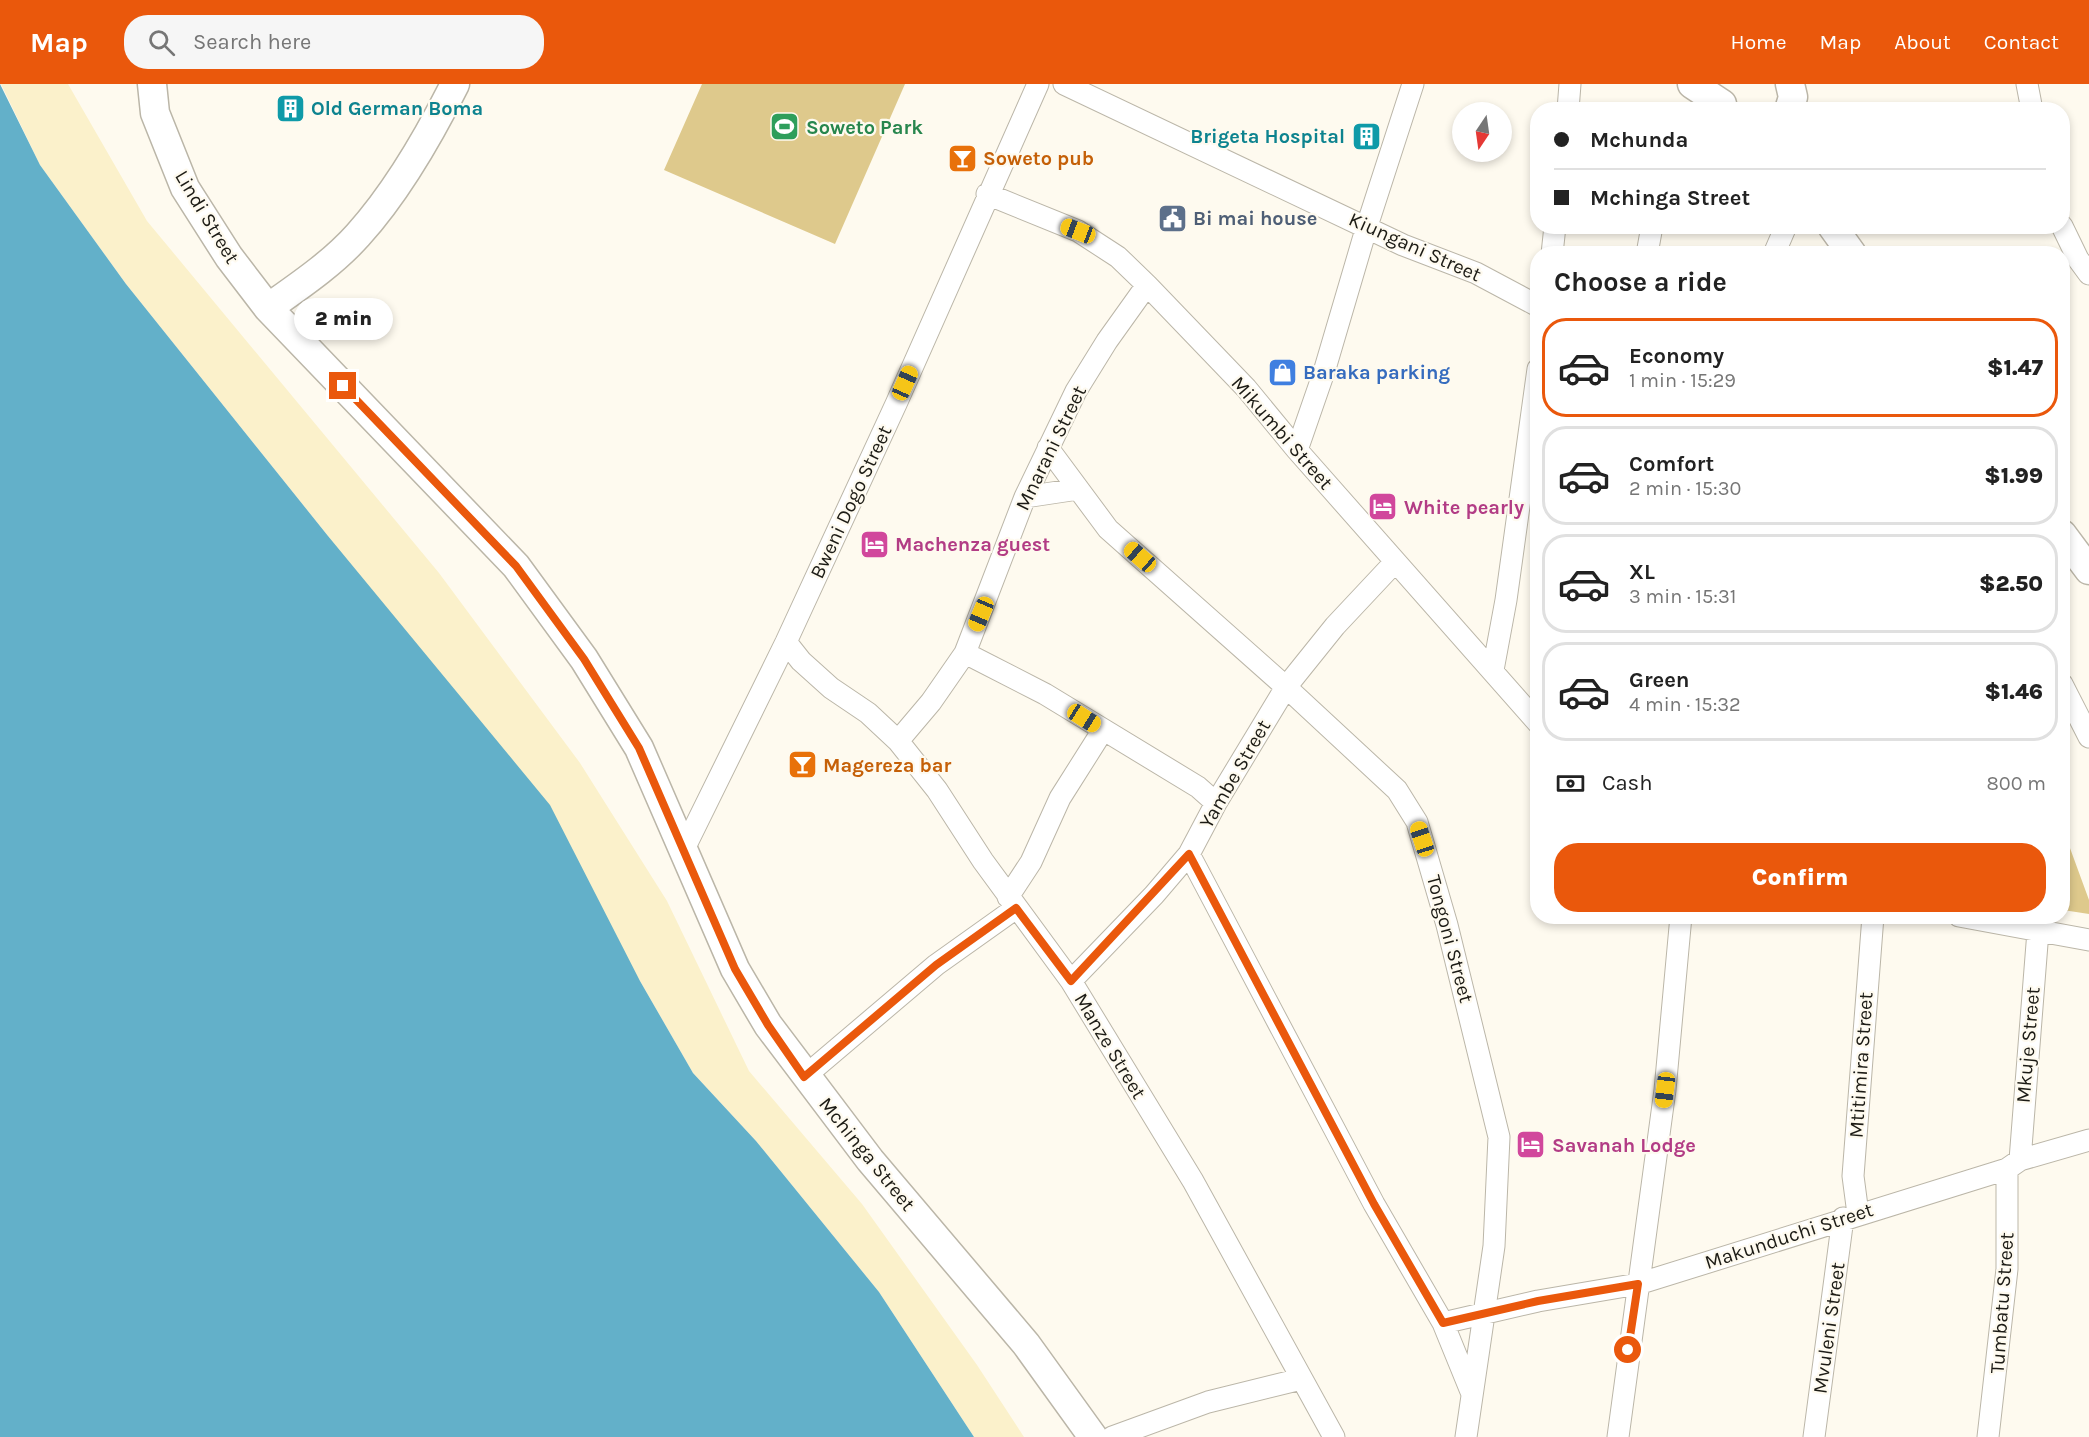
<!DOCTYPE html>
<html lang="en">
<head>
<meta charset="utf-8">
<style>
  body { margin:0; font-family:Karla,sans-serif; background:#f6f6f6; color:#222; height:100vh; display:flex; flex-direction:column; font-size:22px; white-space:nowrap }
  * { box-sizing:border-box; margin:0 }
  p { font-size:20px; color:#767676 }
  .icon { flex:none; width:33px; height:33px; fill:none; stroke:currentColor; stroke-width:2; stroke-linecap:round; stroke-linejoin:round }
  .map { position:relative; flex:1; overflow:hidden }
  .details { position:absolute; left:1530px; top:162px; width:540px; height:678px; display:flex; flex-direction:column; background:#fff; border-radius:24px; box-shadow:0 3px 9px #0003 }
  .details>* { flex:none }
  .banner { position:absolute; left:1530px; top:18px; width:540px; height:132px; border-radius:24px; box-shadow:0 3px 9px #0003; display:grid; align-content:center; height:132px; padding:0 24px; background:#fff }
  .needle { width:39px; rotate:193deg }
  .tools { position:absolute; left:1452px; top:18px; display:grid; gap:12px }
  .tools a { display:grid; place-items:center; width:60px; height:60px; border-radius:50%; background:#fff; box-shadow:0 3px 9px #0003; font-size:30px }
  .end { position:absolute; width:27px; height:27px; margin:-14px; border:8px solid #ea580c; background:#fff; box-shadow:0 0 0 3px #fff }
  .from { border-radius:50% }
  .bubble { position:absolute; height:42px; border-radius:21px; background:#fff; box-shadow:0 3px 9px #0003; font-size:20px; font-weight:800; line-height:42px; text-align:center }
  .car { position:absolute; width:18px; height:36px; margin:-18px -9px; border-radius:8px; box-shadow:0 0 4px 2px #0007; background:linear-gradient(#f5c518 24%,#345 0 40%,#f5c518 0 76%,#345 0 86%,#f5c518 0) }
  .banner b { display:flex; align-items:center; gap:21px; height:57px; font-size:22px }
  .banner b+b { border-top:2px solid #e0e0e0 }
  .banner i { width:15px; height:15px; background:#222 }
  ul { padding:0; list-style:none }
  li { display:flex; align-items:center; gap:18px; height:99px; margin:0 12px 9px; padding:0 12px; border:3px solid #e0e0e0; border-radius:24px }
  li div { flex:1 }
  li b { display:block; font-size:22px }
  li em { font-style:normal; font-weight:800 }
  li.selected { border-color:#ea580c }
  li>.icon { width:54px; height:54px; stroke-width:1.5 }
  h2 { padding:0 24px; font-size:27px; line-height:72px }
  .pay { display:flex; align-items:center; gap:15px; height:66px; padding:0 24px; font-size:22px }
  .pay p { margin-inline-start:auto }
  .primary-button { display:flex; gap:12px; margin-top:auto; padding:12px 24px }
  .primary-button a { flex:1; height:69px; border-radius:24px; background:#ea580c; color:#fff; font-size:24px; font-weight:800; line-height:69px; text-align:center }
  header { display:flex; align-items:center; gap:36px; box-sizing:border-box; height:84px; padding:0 30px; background:#ea580c; color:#fff }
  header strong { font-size:28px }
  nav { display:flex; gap:33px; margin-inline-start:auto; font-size:21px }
  .search { width:420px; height:54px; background:#f6f6f6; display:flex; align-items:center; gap:15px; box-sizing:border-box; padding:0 21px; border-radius:24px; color:#767676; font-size:22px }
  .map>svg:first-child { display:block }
  .green { fill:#dec98c }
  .sand { fill:#fbf1cb }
  .water { fill:#63b0c9 }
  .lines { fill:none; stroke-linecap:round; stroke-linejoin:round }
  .minor-casing { stroke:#bbb6a8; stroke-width:23 }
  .secondary-casing { stroke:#bbb6a8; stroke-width:31 }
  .minor { stroke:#fff; stroke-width:21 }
  .secondary { stroke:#fff; stroke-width:28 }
  .route { stroke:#ea580c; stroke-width:8 }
  .labels { text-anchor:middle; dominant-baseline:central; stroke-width:4.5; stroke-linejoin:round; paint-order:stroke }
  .culture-label { font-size:20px; font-weight:bold; fill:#0d838f; stroke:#fefaef; text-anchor:start }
  .leisure-label { font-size:20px; font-weight:bold; fill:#27864d; stroke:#fefaef; text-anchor:start }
  .food-label { font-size:20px; font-weight:bold; fill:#c56008; stroke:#fefaef; text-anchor:start }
  .street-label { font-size:20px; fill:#1c1b15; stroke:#fefaef }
  .service-label { font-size:20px; font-weight:bold; fill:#4e5e75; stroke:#fefaef; text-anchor:start }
  .shop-label { font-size:20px; font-weight:bold; fill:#366cbe; stroke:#fefaef; text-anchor:start }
  .hotel-label { font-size:20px; font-weight:bold; fill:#b23c85; stroke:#fefaef; text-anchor:start }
</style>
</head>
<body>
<header>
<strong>Map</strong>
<div class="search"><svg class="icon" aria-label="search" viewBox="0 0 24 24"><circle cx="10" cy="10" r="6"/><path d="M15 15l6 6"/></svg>Search here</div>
<nav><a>Home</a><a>Map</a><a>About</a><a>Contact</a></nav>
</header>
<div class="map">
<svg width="2089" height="1353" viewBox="0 0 2089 1353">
  <rect width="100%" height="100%" fill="#fefaef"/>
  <!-- green -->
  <path class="green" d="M 702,0 L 905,0 L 835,160 L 664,86 Z
    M 2063,745 L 2089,816 L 2089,830 L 2063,826 Z"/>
  <!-- sand -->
  <path class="sand" d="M 1,0 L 68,0 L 147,137 L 439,489 L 580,679 L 667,817 L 749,987 L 862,1120 L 977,1281 L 1024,1353 L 974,1353 L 879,1208 L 756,1057 L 693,989 L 640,897 L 328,452 L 126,200 L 40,81 Z"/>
  <!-- water -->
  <path class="water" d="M 0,0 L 40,81 L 126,200 L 328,452 L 550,721 L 640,897 L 693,989 L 756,1057 L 879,1208 L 974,1353 L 0,1353 Z"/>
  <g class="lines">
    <defs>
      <path id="minor" d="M 1064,0 L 1403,161 L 1476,189 L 1538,222
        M 2027,0 L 2032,26
        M 1568,26 L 1570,0
        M 987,110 L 1078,147 L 1118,173 L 1147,201 L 1246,304 L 1297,366 L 1538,639
        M 2062,142 L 2078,175 L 2089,190
        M 1552,170 L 1555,142
        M 1647,170 L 1652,142
        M 1774,170 L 1786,142
        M 1048,364 L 1108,445 L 1286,603 L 1397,706 L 1417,738 L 1447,841 L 1499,1053 L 1494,1162 L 1466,1353
        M 1297,366 L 1324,288 L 1367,142 L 1413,0
        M 1025,413 L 1078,405
        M 786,558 L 801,577 L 831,604 L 868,629 L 898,657 L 937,706 L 983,777 L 1071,897 L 1193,1097 L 1334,1353
        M 965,569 L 1045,610 L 1198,703 L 1216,719
        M 1493,586 L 1506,516 L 1538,285
        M 2062,600 L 2089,653
        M 898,657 L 931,618 L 965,569 L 1025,413 L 1076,307 L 1107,257 L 1147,201
        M 684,765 L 786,558 L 896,320 L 1038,0
        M 1189,770 L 1374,1120 L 1443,1239 L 1472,1310
        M 1008,813 L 1031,778 L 1060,714 L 1103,646
        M 1959,832 L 2089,856
        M 1071,897 L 1154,811 L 1189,770 L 1216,719 L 1286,603 L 1335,542 L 1395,478
        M 804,993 L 936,881 L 1016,824
        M 2020,1076 L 2038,847
        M 1858,1130 L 1853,1092 L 1873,832
        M 1443,1239 L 1538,1217 L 1638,1200 L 2007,1085 L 2020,1076 L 2089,1056
        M 1112,1353 L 1208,1318 L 1301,1295
        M 1618,1353 L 1665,1006 L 1681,832
        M 1814,1353 L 1843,1134
        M 1988,1353 L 2007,1185 L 2007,1085"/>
      <path id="secondary" d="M 152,0 L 155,29 L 185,104 L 229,173 L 268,224 L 516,482 L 584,575 L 639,664 L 735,885 L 768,941 L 870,1076 L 1026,1260 L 1093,1353
        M 1692,0 L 1722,20
        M 1789,26 L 1793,13 L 1790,0
        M 1832,142 L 1852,170
        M 268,224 C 299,202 332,180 358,151 C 395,110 430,50 455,0
        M 2062,450 L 2089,486"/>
    </defs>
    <!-- minor casing -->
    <use href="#minor" class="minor-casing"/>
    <!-- secondary casing -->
    <use href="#secondary" class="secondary-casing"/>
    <!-- minor -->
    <use href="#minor" class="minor"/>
    <!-- secondary -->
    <use href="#secondary" class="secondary"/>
  </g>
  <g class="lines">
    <!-- route -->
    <path class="route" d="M 343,302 L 516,482 L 584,575 L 639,664 L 735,885 L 768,941 L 804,993 L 936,881 L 1016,824 L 1071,897 L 1189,770 L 1374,1120 L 1443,1239 L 1538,1217 L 1638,1200 L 1628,1266"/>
  </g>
  <!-- icons -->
  <defs>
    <symbol id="building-square" viewBox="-11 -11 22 22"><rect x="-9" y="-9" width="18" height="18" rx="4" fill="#0f9aa8" stroke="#fefaef"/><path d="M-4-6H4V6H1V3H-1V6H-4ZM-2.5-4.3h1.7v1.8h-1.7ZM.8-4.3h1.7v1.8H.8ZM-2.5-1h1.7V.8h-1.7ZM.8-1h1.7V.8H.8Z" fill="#fff"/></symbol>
    <symbol id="stadium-square" viewBox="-11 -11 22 22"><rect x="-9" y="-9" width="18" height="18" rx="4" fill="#2e9e5b" stroke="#fefaef"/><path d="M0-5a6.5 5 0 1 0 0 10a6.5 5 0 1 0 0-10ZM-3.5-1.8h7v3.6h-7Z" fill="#fff"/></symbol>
    <symbol id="bar-square" viewBox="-11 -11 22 22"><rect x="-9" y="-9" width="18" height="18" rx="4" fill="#e8710a" stroke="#fefaef"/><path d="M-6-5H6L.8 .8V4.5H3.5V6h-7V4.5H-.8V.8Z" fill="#fff"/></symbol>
    <symbol id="civic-square" viewBox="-11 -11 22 22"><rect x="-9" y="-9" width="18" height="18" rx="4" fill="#5c6f8a" stroke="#fefaef"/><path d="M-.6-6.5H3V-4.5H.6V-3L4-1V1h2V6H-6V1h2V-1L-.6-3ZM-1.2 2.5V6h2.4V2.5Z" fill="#fff"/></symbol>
    <symbol id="shop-square" viewBox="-11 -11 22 22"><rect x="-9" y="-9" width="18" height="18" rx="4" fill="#3f7fe0" stroke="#fefaef"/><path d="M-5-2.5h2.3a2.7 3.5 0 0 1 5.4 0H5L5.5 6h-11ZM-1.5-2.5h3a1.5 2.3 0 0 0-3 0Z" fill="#fff"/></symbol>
    <symbol id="hotel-square" viewBox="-11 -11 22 22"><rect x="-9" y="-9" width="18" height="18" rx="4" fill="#d1479c" stroke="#fefaef"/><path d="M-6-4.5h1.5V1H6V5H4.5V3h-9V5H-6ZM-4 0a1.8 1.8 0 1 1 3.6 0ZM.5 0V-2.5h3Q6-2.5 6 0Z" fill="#fff"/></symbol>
  </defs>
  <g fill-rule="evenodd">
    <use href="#building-square" x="274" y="8" width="33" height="33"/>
    <use href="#stadium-square" x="768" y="26" width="33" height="33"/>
    <use href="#building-square" x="1350" y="36" width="33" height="33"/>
    <use href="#bar-square" x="946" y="58" width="33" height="33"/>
    <use href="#civic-square" x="1156" y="118" width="33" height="33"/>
    <use href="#shop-square" x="1266" y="272" width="33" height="33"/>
    <use href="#hotel-square" x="1366" y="406" width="33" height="33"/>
    <use href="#hotel-square" x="858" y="444" width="33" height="33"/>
    <use href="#bar-square" x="786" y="664" width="33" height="33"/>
    <use href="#hotel-square" x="1514" y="1044" width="33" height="33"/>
  </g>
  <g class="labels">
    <!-- culture labels -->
    <g class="culture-label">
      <text x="311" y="24">Old German Boma</text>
      <text x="1345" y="52" text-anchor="end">Brigeta Hospital</text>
    </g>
    <!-- leisure labels -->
    <g class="leisure-label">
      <text x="806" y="43">Soweto Park</text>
    </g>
    <!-- food labels -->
    <g class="food-label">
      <text x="983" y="74">Soweto pub</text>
      <text x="823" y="681">Magereza bar</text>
    </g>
    <!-- street labels -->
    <g class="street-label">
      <text transform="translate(207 133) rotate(59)">Lindi Street</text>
      <text transform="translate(1415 163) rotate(24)">Kiungani Street</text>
      <text transform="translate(1282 349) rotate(49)">Mikumbi Street</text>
      <text transform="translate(1051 364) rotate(-64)">Mnarani Street</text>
      <text transform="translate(851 418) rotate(-65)">Bweni Dogo Street</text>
      <text transform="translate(1235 690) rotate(-60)">Yambe Street</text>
      <text transform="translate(1450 855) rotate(75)">Tongoni Street</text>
      <text transform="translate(2028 961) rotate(-85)">Mkuje Street</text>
      <text transform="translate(1110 962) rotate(59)">Manze Street</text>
      <text transform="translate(1861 981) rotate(-86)">Mtitimira Street</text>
      <text transform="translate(867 1070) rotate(51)">Mchinga Street</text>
      <text transform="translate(1789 1152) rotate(-18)">Makunduchi Street</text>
      <text transform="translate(2002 1219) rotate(-86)">Tumbatu Street</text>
      <text transform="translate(1829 1244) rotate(-82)">Mvuleni Street</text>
    </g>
    <!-- service labels -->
    <g class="service-label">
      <text x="1193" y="134">Bi mai house</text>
    </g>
    <!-- shop labels -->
    <g class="shop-label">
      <text x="1303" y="288">Baraka parking</text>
    </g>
    <!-- hotel labels -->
    <g class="hotel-label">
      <text x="1404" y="423">White pearly</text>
      <text x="895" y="460">Machenza guest</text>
      <text x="1552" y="1061">Savanah Lodge</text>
    </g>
  </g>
</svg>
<div class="tools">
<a><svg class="needle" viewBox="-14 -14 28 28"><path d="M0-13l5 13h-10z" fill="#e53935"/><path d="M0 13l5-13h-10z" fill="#767676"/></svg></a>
</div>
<i class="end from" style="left:1628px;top:1266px"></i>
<i class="end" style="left:343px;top:302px"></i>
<div class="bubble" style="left:294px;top:214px;width:99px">2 min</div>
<i class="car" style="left:1078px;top:147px;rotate:291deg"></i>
<i class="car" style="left:905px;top:299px;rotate:24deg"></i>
<i class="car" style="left:1140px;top:473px;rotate:311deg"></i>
<i class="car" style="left:981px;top:530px;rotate:203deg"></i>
<i class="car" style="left:1084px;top:634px;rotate:122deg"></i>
<i class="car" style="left:1422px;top:755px;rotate:342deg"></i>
<i class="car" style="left:1665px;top:1006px;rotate:187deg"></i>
<div class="banner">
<b><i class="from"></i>Mchunda</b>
<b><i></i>Mchinga Street</b>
</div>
<section class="details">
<h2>Choose a ride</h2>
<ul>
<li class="selected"><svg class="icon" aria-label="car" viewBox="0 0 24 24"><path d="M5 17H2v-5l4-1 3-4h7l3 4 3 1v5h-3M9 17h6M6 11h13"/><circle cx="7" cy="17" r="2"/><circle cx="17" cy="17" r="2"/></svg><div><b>Economy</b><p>1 min · 15:29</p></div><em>$1.47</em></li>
<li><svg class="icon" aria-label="car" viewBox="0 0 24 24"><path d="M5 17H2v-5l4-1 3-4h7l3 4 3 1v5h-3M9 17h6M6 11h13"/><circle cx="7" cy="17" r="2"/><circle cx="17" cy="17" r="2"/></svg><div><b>Comfort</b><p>2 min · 15:30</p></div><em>$1.99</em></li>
<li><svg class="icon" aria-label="car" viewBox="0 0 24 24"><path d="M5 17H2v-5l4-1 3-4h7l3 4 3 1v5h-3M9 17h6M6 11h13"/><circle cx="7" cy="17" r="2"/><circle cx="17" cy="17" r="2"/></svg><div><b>XL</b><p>3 min · 15:31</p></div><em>$2.50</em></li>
<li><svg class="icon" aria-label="car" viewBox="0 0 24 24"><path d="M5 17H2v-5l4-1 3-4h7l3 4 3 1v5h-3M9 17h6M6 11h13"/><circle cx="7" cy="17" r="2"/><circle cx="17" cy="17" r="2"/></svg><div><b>Green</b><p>4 min · 15:32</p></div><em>$1.46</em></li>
</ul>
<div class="pay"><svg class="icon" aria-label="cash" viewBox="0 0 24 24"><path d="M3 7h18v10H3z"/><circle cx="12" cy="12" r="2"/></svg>Cash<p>800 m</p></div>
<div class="primary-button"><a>Confirm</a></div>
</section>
</div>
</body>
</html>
